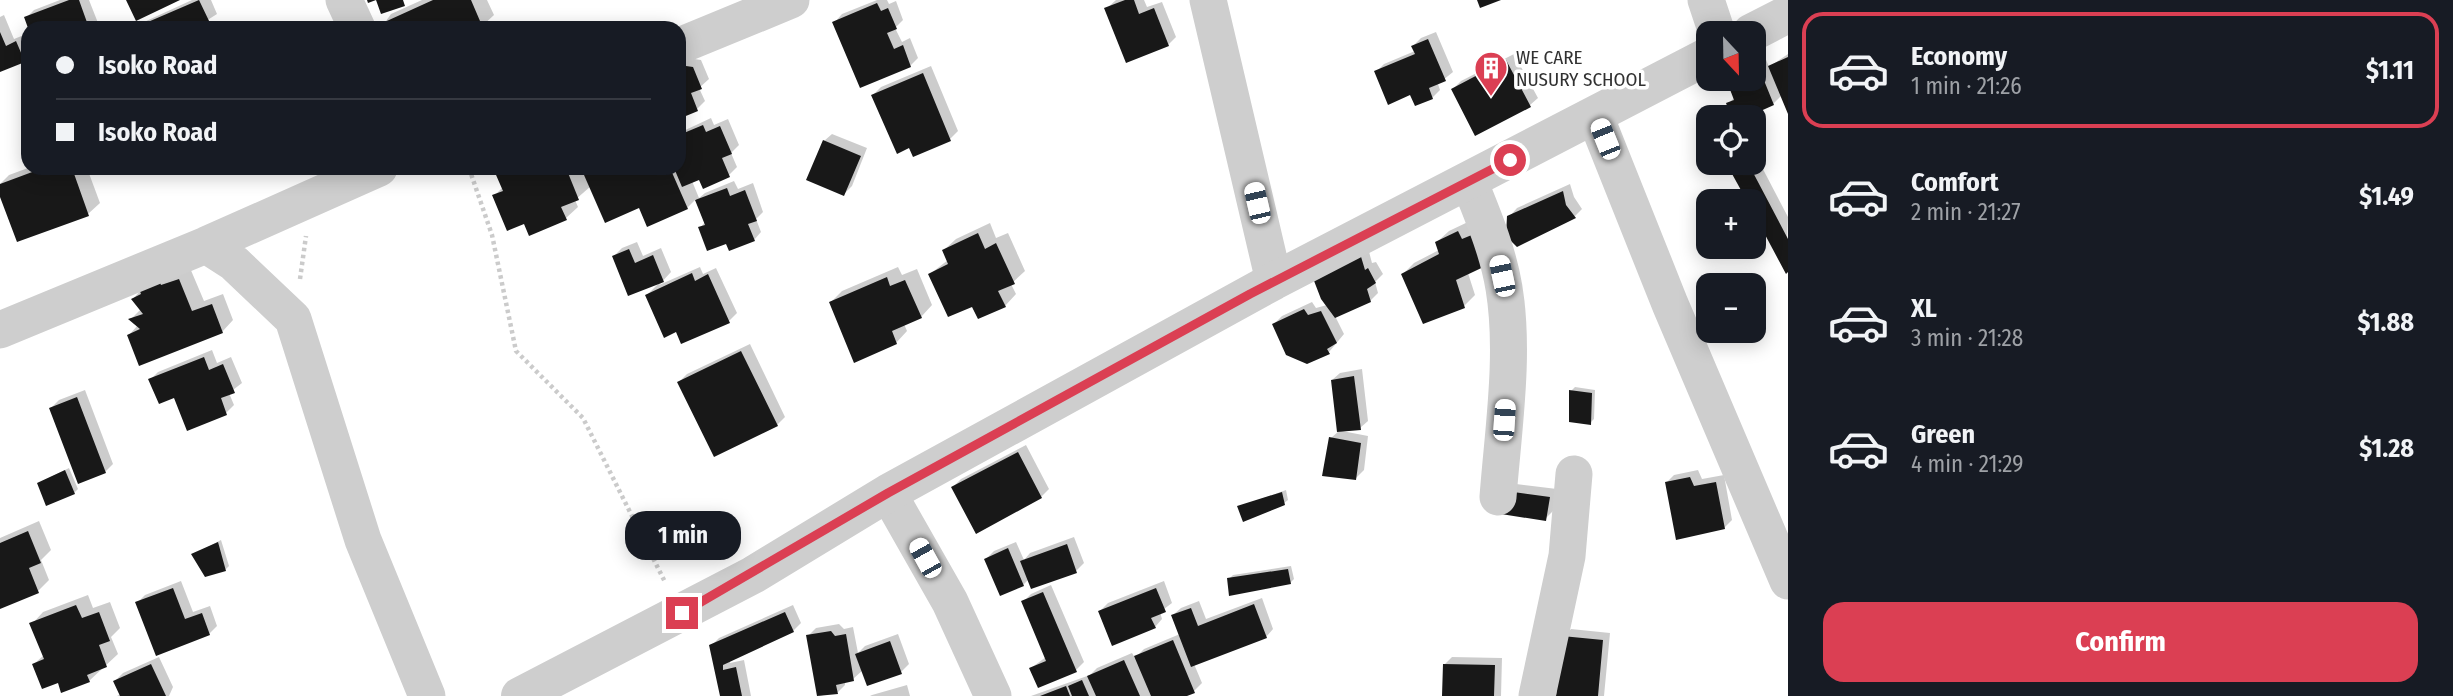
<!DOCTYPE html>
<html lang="en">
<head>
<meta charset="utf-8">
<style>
  body { margin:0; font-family:"Fira Sans Condensed",sans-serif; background:#20242c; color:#f1f3f6; height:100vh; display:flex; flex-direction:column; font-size:26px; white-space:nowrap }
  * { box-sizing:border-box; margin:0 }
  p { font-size:23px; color:#9ea1a6 }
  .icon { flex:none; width:38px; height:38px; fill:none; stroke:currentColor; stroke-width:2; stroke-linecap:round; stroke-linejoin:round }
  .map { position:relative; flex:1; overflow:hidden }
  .sheet { display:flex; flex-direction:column; background:#171b24; width:665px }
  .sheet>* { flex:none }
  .guide { position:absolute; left:21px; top:21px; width:665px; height:154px; border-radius:21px; box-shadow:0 4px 18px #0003; display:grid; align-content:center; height:154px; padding:0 35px; background:#171b24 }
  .needle { width:46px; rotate:158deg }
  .buttons { position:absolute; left:1696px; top:21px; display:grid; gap:14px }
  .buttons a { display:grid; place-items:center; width:70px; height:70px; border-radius:14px; background:#171b24; box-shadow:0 4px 18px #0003; font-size:35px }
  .end { position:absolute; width:32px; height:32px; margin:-16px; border:9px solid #db3f53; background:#fff; box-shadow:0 0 0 4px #fff }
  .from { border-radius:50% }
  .bubble { position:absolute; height:49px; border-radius:21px; background:#171b24; box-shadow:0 4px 18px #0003; font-size:23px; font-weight:700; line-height:49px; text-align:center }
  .car { position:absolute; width:21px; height:42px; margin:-21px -10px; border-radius:9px; box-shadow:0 0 5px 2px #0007; background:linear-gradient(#fff 24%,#345 0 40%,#fff 0 76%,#345 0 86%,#fff 0) }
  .guide b { display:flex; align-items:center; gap:24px; height:66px; font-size:26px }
  .guide b+b { border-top:2px solid #363941 }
  .guide i { width:18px; height:18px; background:#f1f3f6 }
  ul { padding:12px 0 0; list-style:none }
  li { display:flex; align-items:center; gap:21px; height:116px; margin:0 14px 10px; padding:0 21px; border:4px solid transparent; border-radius:21px }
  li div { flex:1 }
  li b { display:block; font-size:26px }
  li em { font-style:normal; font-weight:700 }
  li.selected { border-color:#db3f53 }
  li>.icon { width:63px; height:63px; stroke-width:1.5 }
  .cta { display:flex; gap:14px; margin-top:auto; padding:14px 35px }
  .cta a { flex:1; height:80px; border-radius:21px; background:#db3f53; color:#fff; font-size:28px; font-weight:700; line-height:80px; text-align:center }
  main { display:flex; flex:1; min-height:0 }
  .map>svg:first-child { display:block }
  .shadow { fill:#0003 }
  .building { fill:#181818 }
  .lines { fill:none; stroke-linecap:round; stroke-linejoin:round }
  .path { stroke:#cbcbcb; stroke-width:4.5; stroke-dasharray:3.5 3.5; stroke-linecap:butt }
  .minor { stroke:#cecece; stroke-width:37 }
  .tertiary { stroke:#cecece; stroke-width:38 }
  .route { stroke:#db3f53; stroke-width:9 }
  .labels { text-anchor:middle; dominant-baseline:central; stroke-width:7; stroke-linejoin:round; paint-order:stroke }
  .poi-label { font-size:19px; fill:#313131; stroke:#fff; text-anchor:start }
</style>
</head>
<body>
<main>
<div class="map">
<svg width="1788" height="696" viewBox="0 0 1788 696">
  <rect width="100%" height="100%" fill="#fff"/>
  <!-- shadow -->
  <path class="shadow" d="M 60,0 L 89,0 L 100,28 L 30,28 L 26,18 L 34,10 Z
    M 192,0 L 211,0 L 217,14 L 195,28 L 131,28 Z
    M 422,0 L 487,0 L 494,15 L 480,28 L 381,28 L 391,14 Z
    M 877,0 L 887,0 L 889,4 L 896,1 L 903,20 L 895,28 L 902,42 L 910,38 L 918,58 L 910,66 L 835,22 L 842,14 Z
    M 1116,0 L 1144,0 L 1147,7 L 1162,2 L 1176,37 L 1168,45 L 1106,9 Z
    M 4,15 L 14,39 L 24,35 L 28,57 L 0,71 L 0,17 Z
    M 1436,32 L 1453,72 L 1438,84 L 1440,90 L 1432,98 L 1411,93 L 1376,72 L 1384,64 L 1415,51 L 1413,46 L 1421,38 Z
    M 1762,50 L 1769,67 L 1788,54 L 1788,109 L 1782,95 L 1773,104 L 1755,111 L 1758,118 L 1754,122 L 1754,117 L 1733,117 L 1728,104 L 1735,97 L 1728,79 L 1754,79 L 1754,54 Z
    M 1514,54 L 1538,98 L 1530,105 L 1453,89 L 1461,81 Z
    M 688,58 L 701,60 L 709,79 L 699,88 L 705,101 L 697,109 L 682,116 L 679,110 L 679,61 Z
    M 931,66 L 958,131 L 950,139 L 914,155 L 873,95 L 881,87 Z
    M 711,118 L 714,125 L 728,119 L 739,145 L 731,153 L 737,167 L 729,175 L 692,181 L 699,198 L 705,193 L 734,181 L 738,189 L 753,183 L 763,212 L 756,219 L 761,232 L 754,240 L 727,242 L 700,228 L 705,222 L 696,199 L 687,208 L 640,205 L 591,186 L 575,200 L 578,207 L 566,218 L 530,233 L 525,222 L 494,196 L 503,187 L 495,168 L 582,168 L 585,176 L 593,168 L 679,168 L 679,133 Z
    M 832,134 L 867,148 L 852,186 L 844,194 L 824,141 Z
    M 1754,152 L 1788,217 L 1786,271 L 1754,210 L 1754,201 L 1749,201 L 1728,163 L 1754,163 Z
    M 28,168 L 87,168 L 100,203 L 88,214 L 18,240 L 0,192 L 0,184 L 9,175 Z
    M 1570,184 L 1574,197 L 1582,209 L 1575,216 L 1509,217 L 1517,208 Z
    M 1470,221 L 1474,229 L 1468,273 L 1475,295 L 1464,306 L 1403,274 L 1414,263 L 1439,250 L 1437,242 L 1449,231 Z
    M 990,223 L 996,238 L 1008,233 L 1025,271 L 1011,284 L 1016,294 L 1005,306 L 973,304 L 930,274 L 948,260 L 944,250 L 956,239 Z
    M 637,242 L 643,256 L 661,248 L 671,272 L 659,285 L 700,267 L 703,274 L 716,268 L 737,313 L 729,321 L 677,330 L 647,295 L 660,282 L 614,256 L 622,248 Z
    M 1367,244 L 1372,263 L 1376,262 L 1383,274 L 1375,282 L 1378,293 L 1370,301 L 1335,316 L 1344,334 L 1329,352 L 1307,362 L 1274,324 L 1282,316 L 1312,302 L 1316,308 L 1327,305 Z
    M 898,267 L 902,275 L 917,269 L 932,305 L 921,317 L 904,324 L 907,331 L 896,343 L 831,302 L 842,291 Z
    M 190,268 L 204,301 L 223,294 L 233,320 L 222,332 L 129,335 L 138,325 L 131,319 L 141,309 L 133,299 L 141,290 Z
    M 750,344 L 785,417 L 777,425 L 679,382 L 687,374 Z
    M 212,350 L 217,363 L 231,357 L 242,383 L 229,393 L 234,405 L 226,413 L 174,396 L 150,380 L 158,372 Z
    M 1362,369 L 1368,421 L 1360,428 L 1342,431 L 1368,436 L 1364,470 L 1356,478 L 1331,438 L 1339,431 L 1332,380 L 1340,373 Z
    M 1575,387 L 1595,390 L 1594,419 L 1590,423 L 1571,391 Z
    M 85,390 L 113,464 L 105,472 L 51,408 L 59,400 Z
    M 1026,445 L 1049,489 L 1041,497 L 953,487 L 961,479 Z
    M 69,468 L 78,489 L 74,493 L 39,483 Z
    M 1698,470 L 1702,479 L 1724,475 L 1732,520 L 1724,528 L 1666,483 L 1674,475 Z
    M 1516,484 L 1557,489 L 1553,511 L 1545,519 L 1508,492 Z
    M 1286,490 L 1288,500 L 1284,503 L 1239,507 Z
    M 39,521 L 51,550 L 41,560 L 49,580 L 38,591 L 0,607 L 0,538 Z
    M 1074,537 L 1084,563 L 1076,571 L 1029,579 L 1023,585 L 986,559 L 994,551 L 1016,542 L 1024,560 L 1030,553 Z
    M 221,540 L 229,566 L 225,570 L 194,554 Z
    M 1291,566 L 1294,579 L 1290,583 L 1229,579 L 1233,575 Z
    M 181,581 L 193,612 L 210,606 L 217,626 L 209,634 L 137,603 L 145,595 Z
    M 1164,581 L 1172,603 L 1160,612 L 1162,619 L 1155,627 L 1100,611 L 1108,603 Z
    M 1051,585 L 1084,662 L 1076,670 L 1039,686 L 1031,668 L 1046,657 L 1023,602 L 1031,594 Z
    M 88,595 L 93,608 L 110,602 L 120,628 L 111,637 L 118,654 L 89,681 L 59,681 L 34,664 L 44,655 L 32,624 L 43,612 Z
    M 1262,598 L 1273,629 L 1266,637 L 1194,664 L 1202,683 L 1194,691 L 1182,696 L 1031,696 L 1090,675 L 1097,668 L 1132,653 L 1135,658 L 1144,649 L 1180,634 L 1173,615 L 1181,608 L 1199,601 L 1206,619 Z
    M 793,605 L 801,623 L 793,631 L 730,659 L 730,663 L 744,660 L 751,696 L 722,696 L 711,646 L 719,638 Z
    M 839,624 L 844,629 L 853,627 L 858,653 L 865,646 L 898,634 L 909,664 L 901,672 L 863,670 L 853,679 L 845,681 L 845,685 L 838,692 L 819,696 L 808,636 L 816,628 Z
    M 1571,629 L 1610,633 L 1604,696 L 1558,696 L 1564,637 Z
    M 159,657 L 173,687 L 169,696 L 117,696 L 121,694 L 115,681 L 123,673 Z
    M 1452,657 L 1502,658 L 1501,696 L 1444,696 L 1444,665 Z
    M 907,685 L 910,696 L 870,696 L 872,695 Z"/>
  <!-- building -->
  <path class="building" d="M 69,0 L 79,0 L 89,28 L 28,28 L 24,17 Z
    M 126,0 L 180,0 L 136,21 Z
    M 199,0 L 210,23 L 199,28 L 134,28 Z
    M 367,0 L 403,0 L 405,6 L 381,14 L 376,0 L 368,3 Z
    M 433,0 L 471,0 L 483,28 L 379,28 L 378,25 Z
    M 1125,0 L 1134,0 L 1139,14 L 1154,8 L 1169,46 L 1126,63 L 1104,8 Z
    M 1477,0 L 1501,0 L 1480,8 Z
    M 877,3 L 881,11 L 888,8 L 897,29 L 887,33 L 894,49 L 903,45 L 911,67 L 860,88 L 832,22 Z
    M 0,32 L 6,46 L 16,41 L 25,62 L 0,72 Z
    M 1428,39 L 1446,81 L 1429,88 L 1433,99 L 1415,106 L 1410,95 L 1388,105 L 1374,71 L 1415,54 L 1411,46 Z
    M 1754,56 L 1774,105 L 1747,117 L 1731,117 L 1726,103 L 1734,100 L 1726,79 L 1754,79 Z
    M 1788,57 L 1788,114 L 1768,66 Z
    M 1506,60 L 1531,107 L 1475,136 L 1451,89 Z
    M 679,65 L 693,67 L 702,89 L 691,93 L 698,111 L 681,118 Z
    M 923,73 L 951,141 L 913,157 L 909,148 L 897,154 L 871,95 Z
    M 703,125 L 706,132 L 720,126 L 732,154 L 722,158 L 730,177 L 703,189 L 699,180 L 682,187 L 674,168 L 679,168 L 681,161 L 679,135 Z
    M 823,140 L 861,156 L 844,196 L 806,180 Z
    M 1726,163 L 1748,163 L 1788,239 L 1788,272 L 1786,274 L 1754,214 L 1754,201 L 1747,201 Z
    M 43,168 L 72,168 L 89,216 L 17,242 L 0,197 L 0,184 Z
    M 493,168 L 532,168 L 533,171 L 541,168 L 566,168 L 579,200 L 561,207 L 567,220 L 529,236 L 524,224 L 507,231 L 492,195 L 503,191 Z
    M 596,168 L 670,168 L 688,209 L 647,227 L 639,208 L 605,223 L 584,175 Z
    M 727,188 L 730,196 L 745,190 L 757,221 L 748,224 L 755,241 L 729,251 L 726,244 L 707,251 L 698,227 L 705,225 L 695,200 Z
    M 1563,191 L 1566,205 L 1576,218 L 1517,247 L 1506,236 L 1507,216 Z
    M 1458,231 L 1462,239 L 1479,232 L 1492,263 L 1456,280 L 1465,308 L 1423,324 L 1401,274 L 1439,254 L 1435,242 Z
    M 978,233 L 985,249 L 996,243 L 1015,284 L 998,291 L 1006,307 L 978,319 L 972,307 L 948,317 L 928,274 L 948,264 L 942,250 Z
    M 629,249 L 635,263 L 653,255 L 664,282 L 628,296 L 612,256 Z
    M 1359,250 L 1365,270 L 1368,268 L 1376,283 L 1367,289 L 1371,302 L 1335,318 L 1321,299 L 1311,273 Z
    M 692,273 L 695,281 L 708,274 L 730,323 L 681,344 L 676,332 L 664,338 L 645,295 Z
    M 887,277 L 890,286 L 905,280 L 922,318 L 892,331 L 897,344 L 854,363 L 829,302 Z
    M 158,278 L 161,285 L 179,279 L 192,311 L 212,304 L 223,333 L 139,366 L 127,335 L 140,329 L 128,319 L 143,314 L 131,299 L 141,294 L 138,286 Z
    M 1304,309 L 1308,315 L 1321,311 L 1337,343 L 1327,349 L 1330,354 L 1307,364 L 1286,355 L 1272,324 Z
    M 741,351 L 778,426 L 714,457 L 677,382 Z
    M 204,357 L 209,370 L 223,364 L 235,393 L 221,398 L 227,415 L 187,431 L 174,398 L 159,404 L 148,379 Z
    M 1354,376 L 1361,430 L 1337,432 L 1331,380 Z
    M 1569,390 L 1592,393 L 1591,425 L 1569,422 Z
    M 77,397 L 106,473 L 78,484 L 49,408 Z
    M 1329,437 L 1361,443 L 1356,480 L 1322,476 Z
    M 1018,452 L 1042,498 L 976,534 L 951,487 Z
    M 65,470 L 75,494 L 46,506 L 37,483 Z
    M 1690,477 L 1694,486 L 1716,482 L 1725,529 L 1676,540 L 1665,482 Z
    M 1506,491 L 1550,497 L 1546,521 L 1501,514 Z
    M 1282,492 L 1285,505 L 1243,522 L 1237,506 Z
    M 28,531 L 41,563 L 29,568 L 39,593 L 0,609 L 0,543 Z
    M 218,542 L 226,571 L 205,577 L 191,554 Z
    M 1067,544 L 1077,573 L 1031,589 L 1020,561 Z
    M 1008,548 L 1024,586 L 1000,596 L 984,559 Z
    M 1288,569 L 1291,584 L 1229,596 L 1227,578 Z
    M 173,588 L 185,619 L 202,613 L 210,635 L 156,656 L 135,602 Z
    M 1156,588 L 1166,612 L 1151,618 L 1156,628 L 1112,646 L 1098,611 Z
    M 1043,592 L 1077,672 L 1038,688 L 1029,668 L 1046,661 L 1021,601 Z
    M 1254,604 L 1267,638 L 1191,667 L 1171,615 L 1191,608 L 1198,626 Z
    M 76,605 L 82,618 L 99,612 L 110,641 L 99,645 L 107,667 L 87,675 L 90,682 L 61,693 L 58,683 L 42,689 L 32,664 L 44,659 L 29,623 Z
    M 785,612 L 794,632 L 723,665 L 723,670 L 736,667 L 742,696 L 720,696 L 709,645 Z
    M 831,631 L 835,636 L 846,634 L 854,681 L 836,685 L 838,694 L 817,696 L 806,635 Z
    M 1562,636 L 1603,640 L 1598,696 L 1556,696 Z
    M 1173,640 L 1195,693 L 1187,696 L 1151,696 L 1134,656 Z
    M 890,641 L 902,674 L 867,686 L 855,654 Z
    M 1124,660 L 1140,696 L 1096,696 L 1087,676 Z
    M 151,664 L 166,696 L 120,696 L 113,681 Z
    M 1443,664 L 1495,665 L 1494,696 L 1442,696 Z
    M 1082,680 L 1089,696 L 1072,696 L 1068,686 Z
    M 1066,686 L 1070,696 L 1040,696 Z"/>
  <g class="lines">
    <!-- path -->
    <path class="path" d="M 469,168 L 492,235 L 516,351 L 583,418 L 665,582
      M 300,279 L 306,236"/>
    <!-- minor -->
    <path class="minor" d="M 344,0 L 357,28
      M 1208,0 L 1274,281
      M 1706,0 L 1717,33
      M 679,46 L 791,0
      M 1595,116 L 1670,304 L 1788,581
      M 1469,181 C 1483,216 1498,251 1504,288 C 1515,354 1503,431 1498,497
      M 206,245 L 234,263 L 293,319 L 363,540 L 427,696
      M 0,330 L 206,245 L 379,168
      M 888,493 L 950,602 L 993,696
      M 1537,696 L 1567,556 L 1574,474"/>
    <!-- tertiary -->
    <path class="tertiary" d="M 1751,33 L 1788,14
      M 520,696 L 753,575 L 888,493 L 1274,281 L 1708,56"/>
  </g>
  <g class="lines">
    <!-- route -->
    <path class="route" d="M 682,613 L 888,493 L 1250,294 L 1510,160"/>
  </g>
  <!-- icons -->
  <defs>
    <symbol id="building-pin" viewBox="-11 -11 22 30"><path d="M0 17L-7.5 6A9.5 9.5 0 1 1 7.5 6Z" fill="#db3f53" stroke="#fff"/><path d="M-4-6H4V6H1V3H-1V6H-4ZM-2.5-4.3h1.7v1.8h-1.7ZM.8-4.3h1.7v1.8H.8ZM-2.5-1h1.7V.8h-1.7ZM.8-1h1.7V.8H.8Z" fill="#fff"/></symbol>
  </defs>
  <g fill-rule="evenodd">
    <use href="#building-pin" x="1472" y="49" width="38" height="52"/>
  </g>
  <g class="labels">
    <!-- poi labels -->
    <g class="poi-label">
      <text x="1516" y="57">WE CARE<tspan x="1516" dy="22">NUSURY SCHOOL</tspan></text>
    </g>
  </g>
</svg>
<div class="buttons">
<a><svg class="needle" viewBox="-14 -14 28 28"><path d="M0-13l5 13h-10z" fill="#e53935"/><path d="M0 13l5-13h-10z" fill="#9ea1a6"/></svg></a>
<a><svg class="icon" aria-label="locate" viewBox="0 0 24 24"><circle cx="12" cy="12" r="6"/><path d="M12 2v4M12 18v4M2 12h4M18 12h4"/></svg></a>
<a>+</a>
<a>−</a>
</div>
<i class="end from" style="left:1510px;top:160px"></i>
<i class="end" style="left:682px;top:613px"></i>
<div class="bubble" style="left:625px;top:511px;width:116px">1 min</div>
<i class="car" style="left:1605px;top:139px;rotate:338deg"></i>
<i class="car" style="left:1257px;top:203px;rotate:347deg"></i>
<i class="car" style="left:1502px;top:276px;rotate:348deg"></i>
<i class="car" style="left:1504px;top:420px;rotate:4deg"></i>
<i class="car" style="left:925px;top:558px;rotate:331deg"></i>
<div class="guide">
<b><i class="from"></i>Isoko Road</b>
<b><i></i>Isoko Road</b>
</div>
</div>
<section class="sheet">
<ul>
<li class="selected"><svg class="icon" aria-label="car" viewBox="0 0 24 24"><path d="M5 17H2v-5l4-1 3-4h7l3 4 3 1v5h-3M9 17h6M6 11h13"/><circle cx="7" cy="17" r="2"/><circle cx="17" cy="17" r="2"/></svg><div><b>Economy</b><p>1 min · 21:26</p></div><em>$1.11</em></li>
<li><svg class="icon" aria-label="car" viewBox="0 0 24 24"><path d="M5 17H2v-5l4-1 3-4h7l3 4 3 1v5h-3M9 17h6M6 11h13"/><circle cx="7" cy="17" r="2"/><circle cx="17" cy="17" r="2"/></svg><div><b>Comfort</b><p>2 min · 21:27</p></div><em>$1.49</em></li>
<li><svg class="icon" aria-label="car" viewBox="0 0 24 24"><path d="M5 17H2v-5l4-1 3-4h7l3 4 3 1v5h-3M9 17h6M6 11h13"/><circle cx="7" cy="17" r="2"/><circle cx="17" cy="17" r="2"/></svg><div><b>XL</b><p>3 min · 21:28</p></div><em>$1.88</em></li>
<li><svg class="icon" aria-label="car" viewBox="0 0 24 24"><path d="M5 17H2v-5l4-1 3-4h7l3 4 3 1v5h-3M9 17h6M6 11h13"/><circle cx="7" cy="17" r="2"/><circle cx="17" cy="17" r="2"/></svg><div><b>Green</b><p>4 min · 21:29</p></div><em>$1.28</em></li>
</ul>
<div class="cta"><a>Confirm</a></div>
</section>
</main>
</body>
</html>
